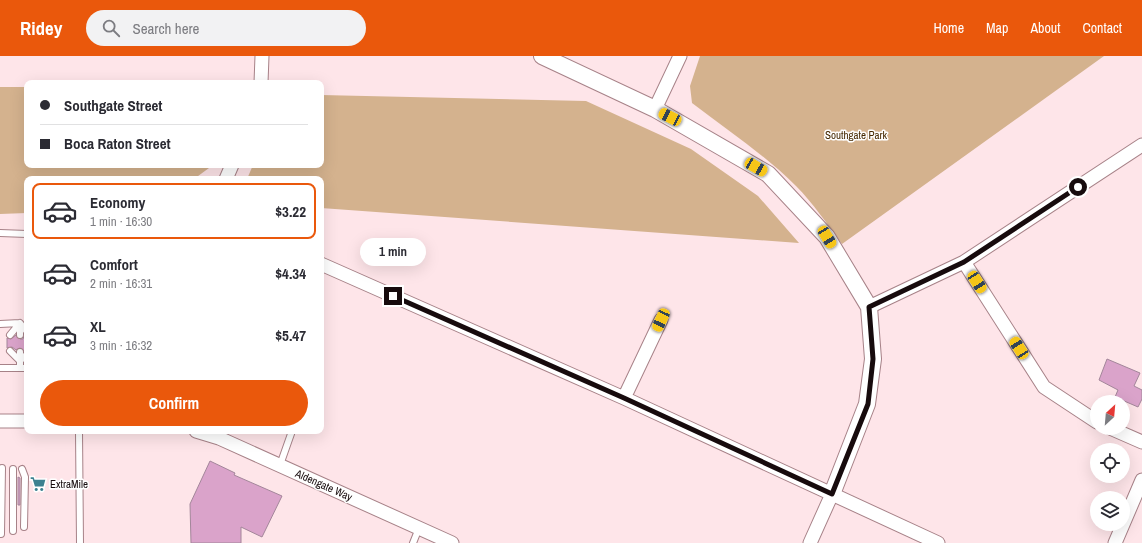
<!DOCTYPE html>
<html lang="en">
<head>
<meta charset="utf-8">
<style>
  body { margin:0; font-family:"Archivo Narrow",sans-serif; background:#f2f2f3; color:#2b2b33; height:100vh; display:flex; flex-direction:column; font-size:15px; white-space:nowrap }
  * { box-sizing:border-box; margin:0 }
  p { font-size:13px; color:#7c7c81 }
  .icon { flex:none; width:22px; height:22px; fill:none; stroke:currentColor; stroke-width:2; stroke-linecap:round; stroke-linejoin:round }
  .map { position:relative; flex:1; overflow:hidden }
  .details { position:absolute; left:24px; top:120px; width:300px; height:258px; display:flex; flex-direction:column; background:#fff; border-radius:8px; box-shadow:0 4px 16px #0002 }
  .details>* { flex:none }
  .top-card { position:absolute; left:24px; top:24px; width:300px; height:88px; border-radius:8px; box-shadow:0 4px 16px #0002; display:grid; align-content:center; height:88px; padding:0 16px; background:#fff }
  .needle { width:26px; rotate:26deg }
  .buttons { position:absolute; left:1090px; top:339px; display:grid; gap:8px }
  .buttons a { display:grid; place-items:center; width:40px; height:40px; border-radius:50%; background:#fff; box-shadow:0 4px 16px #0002; font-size:20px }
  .end { position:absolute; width:18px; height:18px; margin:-9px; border:5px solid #170b0d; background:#fff; box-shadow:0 0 0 2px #fff }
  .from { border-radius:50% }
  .bubble { position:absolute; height:28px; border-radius:14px; background:#fff; box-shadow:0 4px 16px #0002; font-size:13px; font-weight:800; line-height:28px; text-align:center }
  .car { position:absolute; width:12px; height:24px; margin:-12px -6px; border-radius:5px; box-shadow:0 0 3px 1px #0007; background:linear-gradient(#f5c518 24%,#345 0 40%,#f5c518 0 76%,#345 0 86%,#f5c518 0) }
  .top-card b { display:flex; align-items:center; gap:14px; height:38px; font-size:15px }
  .top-card b+b { border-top:1px solid #e1e1e2 }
  .top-card i { width:10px; height:10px; background:#2b2b33 }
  ul { padding:7px 0 0; list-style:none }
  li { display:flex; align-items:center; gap:12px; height:56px; margin:0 8px 6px; padding:0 8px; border:2px solid transparent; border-radius:8px }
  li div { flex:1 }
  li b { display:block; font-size:15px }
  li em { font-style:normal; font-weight:800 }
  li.current { border-color:#ea580c }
  li>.icon { width:36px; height:36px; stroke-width:1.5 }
  .cta { display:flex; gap:8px; margin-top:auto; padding:8px 16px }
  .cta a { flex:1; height:46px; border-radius:24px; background:#ea580c; color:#fff; font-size:16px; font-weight:800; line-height:46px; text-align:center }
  header { display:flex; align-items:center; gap:24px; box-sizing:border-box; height:56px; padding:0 20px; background:#ea580c; color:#fff }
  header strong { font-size:19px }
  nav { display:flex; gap:22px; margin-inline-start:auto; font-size:14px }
  .search { width:280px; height:36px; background:#f2f2f3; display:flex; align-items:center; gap:10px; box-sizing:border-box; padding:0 14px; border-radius:22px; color:#7c7c81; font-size:15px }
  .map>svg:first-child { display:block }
  .green { fill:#d4b28e }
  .building { fill:#daa3ca; stroke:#a3869a }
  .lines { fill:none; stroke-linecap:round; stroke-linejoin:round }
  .service-casing { stroke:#a78288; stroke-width:8 }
  .minor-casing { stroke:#a78288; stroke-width:15 }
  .tertiary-casing { stroke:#a78288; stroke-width:18 }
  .service { stroke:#fff; stroke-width:6 }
  .minor { stroke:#fff; stroke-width:13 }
  .tertiary { stroke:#fff; stroke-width:16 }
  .route { stroke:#170b0d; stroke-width:5 }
  .labels { text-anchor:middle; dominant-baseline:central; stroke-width:3; stroke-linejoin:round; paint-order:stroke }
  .park-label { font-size:11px; fill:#452800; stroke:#fff }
  .poi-label { font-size:11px; fill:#170b0d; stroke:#fff; text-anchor:start }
  .street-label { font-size:11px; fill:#170b0d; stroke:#fff }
</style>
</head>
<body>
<header>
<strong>Ridey</strong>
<div class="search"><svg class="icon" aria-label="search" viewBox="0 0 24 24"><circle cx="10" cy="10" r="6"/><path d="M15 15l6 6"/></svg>Search here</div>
<nav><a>Home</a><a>Map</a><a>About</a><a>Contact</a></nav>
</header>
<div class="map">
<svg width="1142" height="487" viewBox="0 0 1142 487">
  <rect width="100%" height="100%" fill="#fee5e9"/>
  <!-- green -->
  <path class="green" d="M 700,0 L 1104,0 L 842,188 C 827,168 813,147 796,130 C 764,98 727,74 692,47 L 690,30 Z
    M 0,31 L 27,31 L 27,109 L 210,109 L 209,112 L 194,123 L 27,123 L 27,157 L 0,158 Z
    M 321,39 L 586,45 L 691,93 L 758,140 L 799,187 L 321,152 L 321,123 L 247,123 L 253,109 L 321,109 Z"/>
  <!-- building -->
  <path class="building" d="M 16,279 L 20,283 L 23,283 L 24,280 L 27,280 L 27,294 L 24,295 L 20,292 L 16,294 L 12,291 L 7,292 L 7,282 L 11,283 Z
    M 1107,303 L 1140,317 L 1134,330 L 1142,334 L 1142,343 L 1138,351 L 1115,341 L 1118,334 L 1099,324 Z
    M 210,405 L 235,417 L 234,419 L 282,440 L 262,481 L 241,471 L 241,487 L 191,487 L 190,448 Z
    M 18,421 L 20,422 L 20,449 L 18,449 Z"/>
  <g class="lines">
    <defs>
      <path id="service" d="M 0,177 L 27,178
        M 0,268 L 20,267 L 27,276
        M 10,279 L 20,267 L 20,279
        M 10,295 L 20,305
        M 20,296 L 20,305
        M 0,312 L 27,312
        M 20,312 L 20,305 L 27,298
        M 79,375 L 80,487
        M 280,409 L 292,375
        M 22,413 L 25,421 L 24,471
        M 13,475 L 13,413
        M 1,478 L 2,412
        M 413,487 L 419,472"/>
      <path id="minor" d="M 261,27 L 262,0
        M 655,53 L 680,0
        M 226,123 L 232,109
        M 964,206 L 1044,331 L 1097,366
        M 321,208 L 624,342 L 938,487
        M 869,251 L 964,206 L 1142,89
        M 624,342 L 661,264
        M 0,365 L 27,365
        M 1110,372 L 1142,386
        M 196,375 L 219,382 L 452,487
        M 810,487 L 832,438
        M 1115,487 L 1142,424"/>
      <path id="tertiary" d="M 542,0 L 655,53 L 768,118 L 827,181 L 869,251 L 873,303 L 867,348 L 832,438"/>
    </defs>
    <!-- service casing -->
    <use href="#service" class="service-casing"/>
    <!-- minor casing -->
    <use href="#minor" class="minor-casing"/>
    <!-- tertiary casing -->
    <use href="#tertiary" class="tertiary-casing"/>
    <!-- service -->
    <use href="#service" class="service"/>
    <!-- minor -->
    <use href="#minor" class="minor"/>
    <!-- tertiary -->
    <use href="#tertiary" class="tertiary"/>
  </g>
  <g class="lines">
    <!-- route -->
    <path class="route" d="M 393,240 L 624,342 L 832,438 L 868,348 L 873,303 L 869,251 L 964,206 L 1078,131"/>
  </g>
  <!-- icons -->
  <defs>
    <symbol id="supermarket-bare" viewBox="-9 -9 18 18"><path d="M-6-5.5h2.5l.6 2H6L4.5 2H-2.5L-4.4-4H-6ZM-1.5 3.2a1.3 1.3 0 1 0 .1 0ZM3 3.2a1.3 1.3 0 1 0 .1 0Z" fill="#3d8190" stroke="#fff" stroke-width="2.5" paint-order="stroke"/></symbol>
  </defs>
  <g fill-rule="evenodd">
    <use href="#supermarket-bare" x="27" y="417" width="22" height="22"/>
  </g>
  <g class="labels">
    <!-- park labels -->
    <g class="park-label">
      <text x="856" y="79">Southgate Park</text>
    </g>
    <!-- poi labels -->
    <g class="poi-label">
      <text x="50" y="428">ExtraMile</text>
    </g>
    <!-- street labels -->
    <g class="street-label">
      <text transform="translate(324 429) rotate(24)">Aldengate Way</text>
    </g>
  </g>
</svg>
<div class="buttons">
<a><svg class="needle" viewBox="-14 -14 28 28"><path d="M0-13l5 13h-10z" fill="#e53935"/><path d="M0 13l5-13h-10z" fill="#7c7c81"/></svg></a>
<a><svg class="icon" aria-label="locate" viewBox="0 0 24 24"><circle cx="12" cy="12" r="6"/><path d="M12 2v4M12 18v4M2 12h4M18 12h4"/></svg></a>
<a><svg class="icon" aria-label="layers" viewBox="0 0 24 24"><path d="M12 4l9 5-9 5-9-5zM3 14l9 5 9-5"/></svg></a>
</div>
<i class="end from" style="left:1078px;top:131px"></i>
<i class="end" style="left:393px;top:240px"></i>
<div class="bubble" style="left:360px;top:182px;width:66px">1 min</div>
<i class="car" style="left:670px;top:61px;rotate:297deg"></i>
<i class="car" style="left:756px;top:111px;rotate:120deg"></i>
<i class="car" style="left:827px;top:181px;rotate:149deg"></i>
<i class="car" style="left:977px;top:226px;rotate:147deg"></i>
<i class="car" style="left:661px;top:264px;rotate:205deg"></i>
<i class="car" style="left:1019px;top:292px;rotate:327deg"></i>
<div class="top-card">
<b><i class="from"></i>Southgate Street</b>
<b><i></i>Boca Raton Street</b>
</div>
<section class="details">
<ul>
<li class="current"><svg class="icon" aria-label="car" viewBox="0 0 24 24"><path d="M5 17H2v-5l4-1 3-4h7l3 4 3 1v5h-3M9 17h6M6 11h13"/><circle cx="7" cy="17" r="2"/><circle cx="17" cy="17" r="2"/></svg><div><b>Economy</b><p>1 min · 16:30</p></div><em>$3.22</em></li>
<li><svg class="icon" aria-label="car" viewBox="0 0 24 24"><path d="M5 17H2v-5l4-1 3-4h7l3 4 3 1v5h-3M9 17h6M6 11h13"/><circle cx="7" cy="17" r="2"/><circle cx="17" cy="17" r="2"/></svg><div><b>Comfort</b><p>2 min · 16:31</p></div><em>$4.34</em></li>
<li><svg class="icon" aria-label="car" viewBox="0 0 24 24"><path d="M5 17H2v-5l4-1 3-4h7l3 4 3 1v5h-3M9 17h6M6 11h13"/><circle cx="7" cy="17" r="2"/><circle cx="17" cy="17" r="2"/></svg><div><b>XL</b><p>3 min · 16:32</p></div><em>$5.47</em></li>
</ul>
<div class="cta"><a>Confirm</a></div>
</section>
</div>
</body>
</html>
